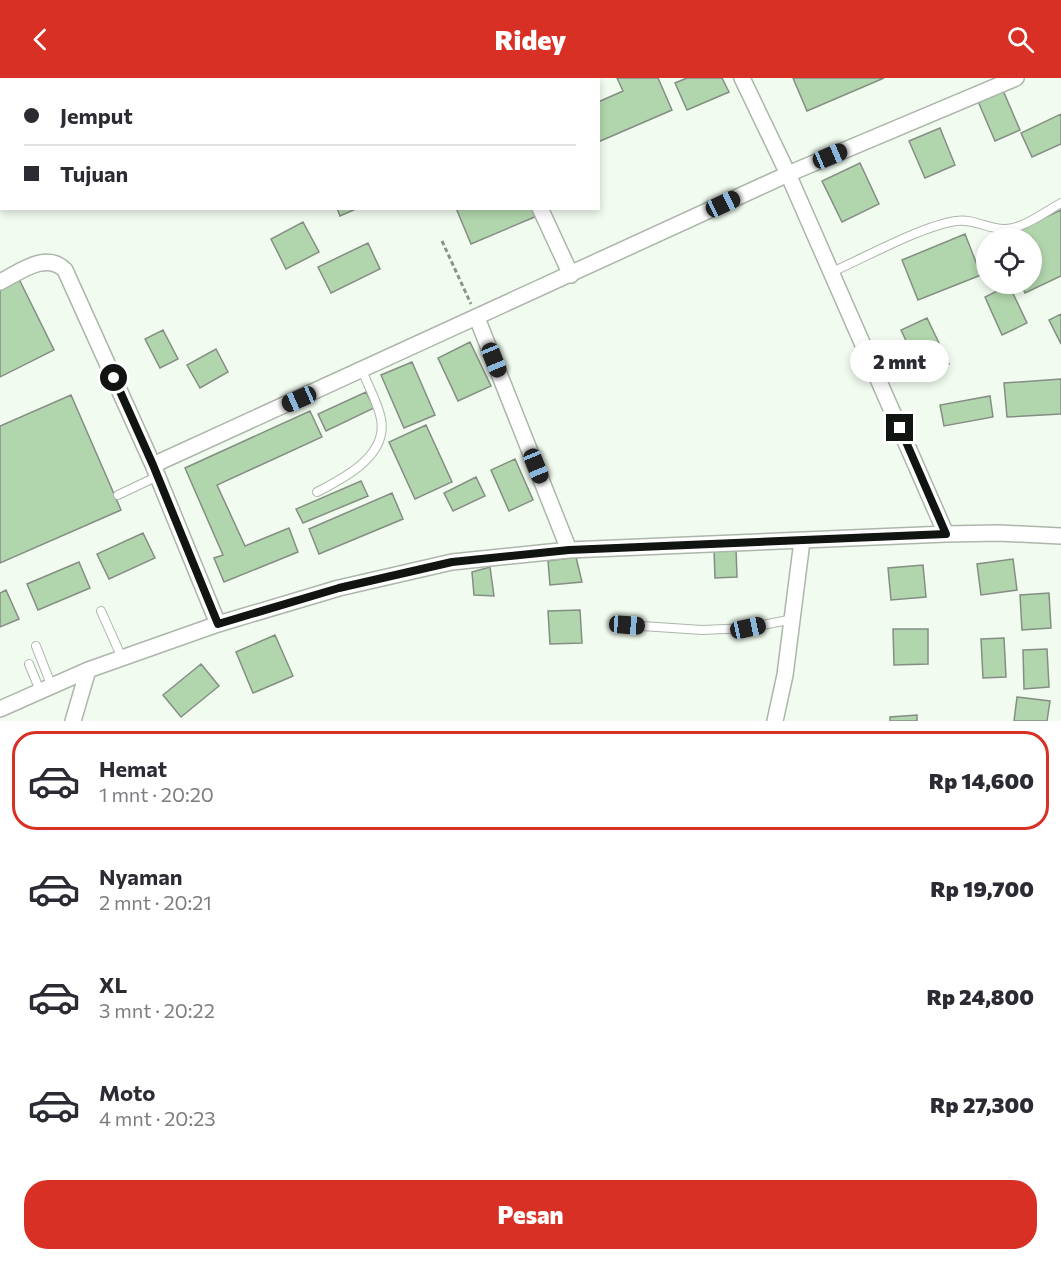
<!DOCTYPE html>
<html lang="id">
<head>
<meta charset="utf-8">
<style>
  body { margin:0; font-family:Commissioner,sans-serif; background:#f2f2f3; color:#2b2b33; height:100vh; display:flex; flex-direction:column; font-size:22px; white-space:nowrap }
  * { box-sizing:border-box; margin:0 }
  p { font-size:20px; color:#7c7c81 }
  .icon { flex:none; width:33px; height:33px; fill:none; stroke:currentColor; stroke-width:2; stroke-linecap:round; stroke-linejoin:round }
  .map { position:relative; height:643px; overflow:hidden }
  .details { display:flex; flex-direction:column; background:#fff; flex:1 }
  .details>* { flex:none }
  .hud { position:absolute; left:0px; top:0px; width:600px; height:132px; box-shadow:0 3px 9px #0003; display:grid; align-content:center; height:132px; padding:0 24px; background:#fff }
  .controls { position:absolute; left:976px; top:150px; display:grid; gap:12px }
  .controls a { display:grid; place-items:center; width:66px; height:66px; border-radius:50%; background:#fff; box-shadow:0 3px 9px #0003; font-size:30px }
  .end { position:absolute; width:27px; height:27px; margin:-14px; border:8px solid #111511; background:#fff; box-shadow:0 0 0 3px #fff }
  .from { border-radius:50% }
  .bubble { position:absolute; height:42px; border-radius:21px; background:#fff; box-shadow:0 3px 9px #0003; font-size:20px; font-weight:800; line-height:42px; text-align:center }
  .car { position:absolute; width:18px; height:36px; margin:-18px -9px; border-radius:8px; box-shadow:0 0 4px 2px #0007; background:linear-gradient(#222 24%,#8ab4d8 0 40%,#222 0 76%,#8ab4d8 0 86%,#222 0) }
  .hud b { display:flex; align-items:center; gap:21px; height:57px; font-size:22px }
  .hud b+b { border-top:2px solid #e1e1e2 }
  .hud i { width:15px; height:15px; background:#2b2b33 }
  ul { padding:10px 0 0; list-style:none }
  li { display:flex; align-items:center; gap:18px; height:99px; margin:0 12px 9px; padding:0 12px; border:3px solid transparent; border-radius:24px }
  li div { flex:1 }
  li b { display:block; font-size:22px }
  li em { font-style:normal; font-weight:800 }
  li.current { border-color:#d93025 }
  li>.icon { width:54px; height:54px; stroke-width:1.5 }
  .primary-button { display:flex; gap:12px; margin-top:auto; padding:12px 24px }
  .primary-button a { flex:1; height:69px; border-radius:24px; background:#d93025; color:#fff; font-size:24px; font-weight:800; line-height:69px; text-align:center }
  header { display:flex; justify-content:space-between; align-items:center; height:78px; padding:0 24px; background:#d93025; color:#fff; font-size:27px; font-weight:800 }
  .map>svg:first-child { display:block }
  .building { fill:#b1d5ac; stroke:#858e84; stroke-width:1.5 }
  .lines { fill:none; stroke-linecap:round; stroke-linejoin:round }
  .lane-casing { stroke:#adb6ab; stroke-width:10 }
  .street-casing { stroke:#adb6ab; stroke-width:18 }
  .path { stroke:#8a9289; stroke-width:3; stroke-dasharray:4.5 3; stroke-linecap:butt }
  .lane { stroke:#fff; stroke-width:8 }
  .street { stroke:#fff; stroke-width:15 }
  .route { stroke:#111511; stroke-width:8 }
</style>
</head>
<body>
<header><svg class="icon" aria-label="back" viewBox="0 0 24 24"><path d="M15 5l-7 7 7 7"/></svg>Ridey<svg class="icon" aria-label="search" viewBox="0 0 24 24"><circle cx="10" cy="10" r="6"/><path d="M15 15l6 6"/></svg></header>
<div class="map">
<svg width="1061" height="643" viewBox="0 0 1061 643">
  <rect width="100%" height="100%" fill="#f1fbef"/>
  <!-- building -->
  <path class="building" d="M 426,0 L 480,0 L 481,2 L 426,2 Z
    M 520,0 L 557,0 L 558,2 L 516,2 Z
    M 617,0 L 658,0 L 672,32 L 598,64 L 598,24 L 623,13 Z
    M 687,0 L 722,0 L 729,14 L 687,32 L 675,5 Z
    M 793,0 L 884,0 L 807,33 Z
    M 1002,10 L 1020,52 L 995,63 L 977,21 Z
    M 1061,36 L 1061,66 L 1032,79 L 1021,55 Z
    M 940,50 L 955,87 L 925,100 L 909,63 Z
    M 860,85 L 879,126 L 842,144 L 822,103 Z
    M 337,130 L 358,130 L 340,138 Z
    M 456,130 L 534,130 L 537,138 L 471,166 Z
    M 1061,132 L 1061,198 L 1025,215 L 1021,206 L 1032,206 L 1032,160 L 1001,160 Z
    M 303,144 L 319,174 L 286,191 L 271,161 Z
    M 965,156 L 981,197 L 918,222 L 902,182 Z
    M 368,165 L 380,191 L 331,215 L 318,189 Z
    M 17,197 L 54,272 L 0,299 L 0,205 Z
    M 1009,207 L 1027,245 L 1002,257 L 985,219 Z
    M 1061,236 L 1061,266 L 1049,242 Z
    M 927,240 L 949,286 L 923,298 L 901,252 Z
    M 163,252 L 178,281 L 160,290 L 145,261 Z
    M 470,264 L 491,308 L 458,323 L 438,280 Z
    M 216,271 L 228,294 L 200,310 L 187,287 Z
    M 412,284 L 435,337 L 404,350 L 381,297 Z
    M 1061,301 L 1061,336 L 1007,339 L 1004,305 Z
    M 366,314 L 374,330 L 326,353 L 318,336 Z
    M 71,317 L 121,432 L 0,485 L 0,348 Z
    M 990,318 L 993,339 L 944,348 L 940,327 Z
    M 310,333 L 322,359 L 217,407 L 245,468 L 289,450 L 298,474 L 224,504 L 214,480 L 223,477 L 185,390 Z
    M 426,347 L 452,404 L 415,421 L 389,364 Z
    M 515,381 L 533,422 L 509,433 L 491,392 Z
    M 476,399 L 485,418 L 453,433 L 444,415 Z
    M 361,403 L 368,418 L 303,445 L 296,431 Z
    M 392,415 L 403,441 L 319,476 L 309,451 Z
    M 143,455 L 155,480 L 109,501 L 97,476 Z
    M 736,470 L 737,499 L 715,500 L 714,471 Z
    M 576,479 L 582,504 L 550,507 L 548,483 Z
    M 1013,481 L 1017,512 L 981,517 L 977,486 Z
    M 79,484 L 90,510 L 38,532 L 27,506 Z
    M 923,487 L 926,519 L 891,522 L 888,490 Z
    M 490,489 L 494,518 L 474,517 L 472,494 Z
    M 6,512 L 19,541 L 0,549 L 0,515 Z
    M 1049,515 L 1051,550 L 1022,552 L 1020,517 Z
    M 580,532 L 582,565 L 550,566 L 548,533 Z
    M 893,551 L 928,551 L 928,586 L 894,587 Z
    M 275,557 L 293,598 L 253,615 L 236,574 Z
    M 1004,560 L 1006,599 L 983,600 L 981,561 Z
    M 1047,571 L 1049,609 L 1024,611 L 1023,572 Z
    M 201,586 L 219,608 L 181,639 L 163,617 Z
    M 1017,619 L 1050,623 L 1047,643 L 1014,643 Z
    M 917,637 L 917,643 L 890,643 L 890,639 Z"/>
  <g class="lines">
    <defs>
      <path id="lane" d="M 832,194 C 866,179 922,148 956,143 C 974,140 989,152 1006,151 C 1024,150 1045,134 1061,125
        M 317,414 C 344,400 388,378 381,341 C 378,325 368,308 362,292
        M 118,417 L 158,398
        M 101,533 L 122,580
        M 627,547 L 702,552 L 748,550 L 793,541
        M 36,568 L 52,609
        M 29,586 L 41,615"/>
      <path id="street" d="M 486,0 L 486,2
        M 742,0 L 788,96 L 946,456
        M 540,130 L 571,197
        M 0,204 C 20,194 46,173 65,192 L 153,387 L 218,546
        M 477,240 L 569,472
        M 153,387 L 788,96 L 1016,0
        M 0,631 L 88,592 L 218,546 L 339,510 L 452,484 L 569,472 L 946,456 L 999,455 L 1061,458
        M 73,643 L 88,592
        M 775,643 L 785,597 L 802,463"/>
    </defs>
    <!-- lane casing -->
    <use href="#lane" class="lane-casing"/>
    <!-- street casing -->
    <use href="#street" class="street-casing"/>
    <!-- path -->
    <path class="path" d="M 442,163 L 471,226"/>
    <!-- lane -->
    <use href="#lane" class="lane"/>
    <!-- street -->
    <use href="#street" class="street"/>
  </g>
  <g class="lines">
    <!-- route -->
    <path class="route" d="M 114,300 L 153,387 L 218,546 L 339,510 L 452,484 L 569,472 L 946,456 L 900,350"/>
  </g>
</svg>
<div class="controls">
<a><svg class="icon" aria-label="locate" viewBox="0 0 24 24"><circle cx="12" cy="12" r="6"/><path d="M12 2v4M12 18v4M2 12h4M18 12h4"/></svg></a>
</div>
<i class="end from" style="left:114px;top:300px"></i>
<i class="end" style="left:900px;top:350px"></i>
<div class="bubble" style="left:850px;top:262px;width:99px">2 mnt</div>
<i class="car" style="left:830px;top:78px;rotate:67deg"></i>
<i class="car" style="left:723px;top:126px;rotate:65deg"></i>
<i class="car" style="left:494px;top:282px;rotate:158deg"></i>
<i class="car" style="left:299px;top:321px;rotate:246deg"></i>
<i class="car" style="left:536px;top:388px;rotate:158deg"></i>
<i class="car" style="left:627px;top:547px;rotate:94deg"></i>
<i class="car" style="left:748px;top:550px;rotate:78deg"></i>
<div class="hud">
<b><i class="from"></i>Jemput</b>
<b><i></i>Tujuan</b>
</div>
</div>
<section class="details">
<ul>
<li class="current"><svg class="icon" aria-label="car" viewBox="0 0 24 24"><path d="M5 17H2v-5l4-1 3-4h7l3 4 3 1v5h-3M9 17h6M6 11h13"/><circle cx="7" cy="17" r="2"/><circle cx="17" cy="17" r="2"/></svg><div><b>Hemat</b><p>1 mnt · 20:20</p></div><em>Rp 14,600</em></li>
<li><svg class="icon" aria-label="car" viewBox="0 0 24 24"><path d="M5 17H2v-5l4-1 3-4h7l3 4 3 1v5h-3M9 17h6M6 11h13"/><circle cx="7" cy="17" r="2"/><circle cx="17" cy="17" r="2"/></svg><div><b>Nyaman</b><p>2 mnt · 20:21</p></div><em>Rp 19,700</em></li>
<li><svg class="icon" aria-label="car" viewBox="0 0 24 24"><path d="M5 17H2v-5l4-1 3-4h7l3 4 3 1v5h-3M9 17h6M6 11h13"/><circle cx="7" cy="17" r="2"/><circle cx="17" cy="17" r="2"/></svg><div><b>XL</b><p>3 mnt · 20:22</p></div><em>Rp 24,800</em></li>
<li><svg class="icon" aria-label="car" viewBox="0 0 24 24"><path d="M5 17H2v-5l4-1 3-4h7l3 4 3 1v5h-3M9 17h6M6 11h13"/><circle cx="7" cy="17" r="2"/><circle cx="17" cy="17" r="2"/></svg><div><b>Moto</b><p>4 mnt · 20:23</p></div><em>Rp 27,300</em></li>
</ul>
<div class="primary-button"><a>Pesan</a></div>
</section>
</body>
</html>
